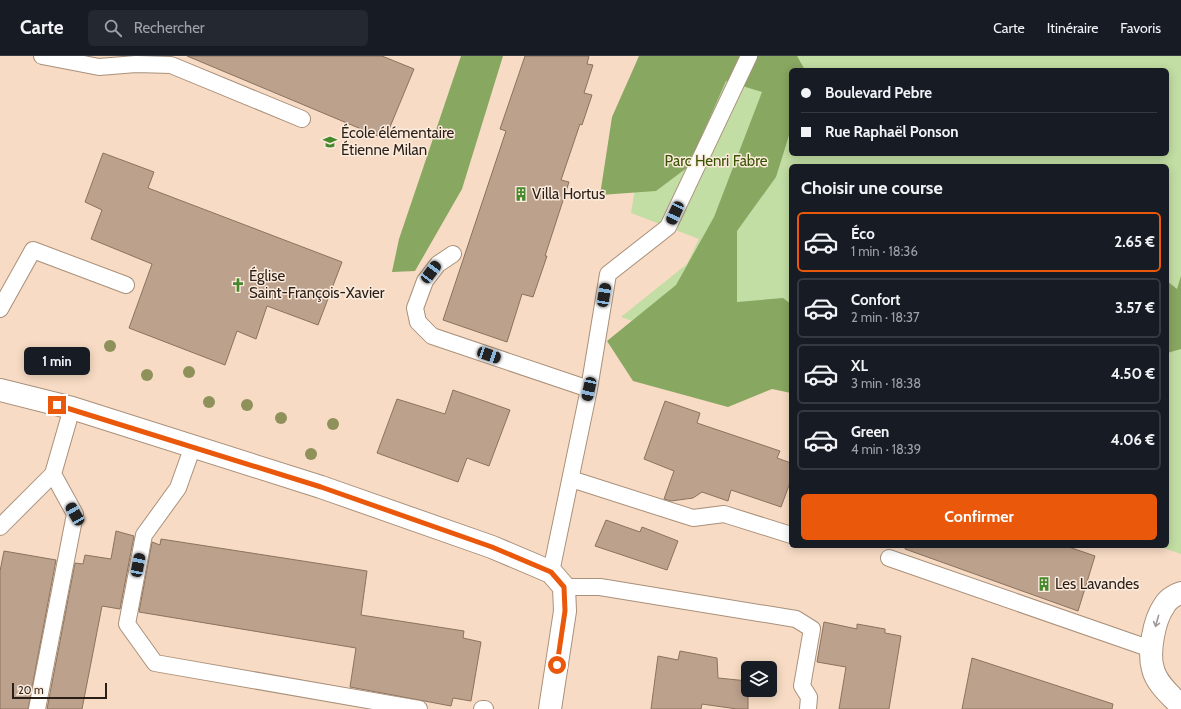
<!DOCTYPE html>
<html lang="fr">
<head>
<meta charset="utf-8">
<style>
  body { margin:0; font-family:Cabin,sans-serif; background:#242831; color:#f1f3f6; height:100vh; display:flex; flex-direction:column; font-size:15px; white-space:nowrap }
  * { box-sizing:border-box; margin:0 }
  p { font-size:13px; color:#9ea1a6 }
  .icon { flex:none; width:22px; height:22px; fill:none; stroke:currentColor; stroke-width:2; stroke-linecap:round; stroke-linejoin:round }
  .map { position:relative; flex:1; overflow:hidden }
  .panel { position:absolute; left:789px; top:108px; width:380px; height:384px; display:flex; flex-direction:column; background:#171b24; border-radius:6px; box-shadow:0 2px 10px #0003 }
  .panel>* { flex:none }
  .banner { position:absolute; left:789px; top:12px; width:380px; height:88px; border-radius:6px; box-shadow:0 2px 10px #0003; display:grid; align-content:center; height:88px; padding:0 12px; background:#171b24 }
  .tools { position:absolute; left:741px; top:605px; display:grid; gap:8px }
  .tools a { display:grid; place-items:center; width:36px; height:36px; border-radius:6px; background:#171b24; box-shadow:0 2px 10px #0003; font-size:20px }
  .scale { position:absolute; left:12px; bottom:10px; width:95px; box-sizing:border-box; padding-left:4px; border:2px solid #291f17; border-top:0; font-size:11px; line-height:14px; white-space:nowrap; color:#291f17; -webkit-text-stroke:3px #fcebdd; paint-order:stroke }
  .end { position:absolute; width:18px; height:18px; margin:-9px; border:5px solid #ea580c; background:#fff; box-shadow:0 0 0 2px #fff }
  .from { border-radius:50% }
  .bubble { position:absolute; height:28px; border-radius:6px; background:#171b24; box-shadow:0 2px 10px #0003; font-size:13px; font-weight:700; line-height:28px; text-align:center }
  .car { position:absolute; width:12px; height:24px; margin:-12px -6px; border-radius:5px; box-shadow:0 0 3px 1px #0007; background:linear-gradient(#222 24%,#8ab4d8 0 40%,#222 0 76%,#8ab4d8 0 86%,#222 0) }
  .banner b { display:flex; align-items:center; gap:14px; height:38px; font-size:15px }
  .banner b+b { border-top:1px solid #363941 }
  .banner i { width:10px; height:10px; background:#f1f3f6 }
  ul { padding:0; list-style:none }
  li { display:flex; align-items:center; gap:12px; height:60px; margin:0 8px 6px; padding:0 4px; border:2px solid #363941; border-radius:6px }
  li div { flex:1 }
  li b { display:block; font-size:15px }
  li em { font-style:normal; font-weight:700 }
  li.active { border-color:#ea580c }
  li>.icon { width:36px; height:36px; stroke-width:1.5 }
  h2 { padding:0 12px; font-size:18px; line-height:48px }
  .cta { display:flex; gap:8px; margin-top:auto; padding:8px 12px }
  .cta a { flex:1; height:46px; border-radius:6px; background:#ea580c; color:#fff; font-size:16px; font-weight:700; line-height:46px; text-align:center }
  header { display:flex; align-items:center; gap:24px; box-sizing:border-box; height:56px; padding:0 20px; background:#171b24; border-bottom:1px solid #363941 }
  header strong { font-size:19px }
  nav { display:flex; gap:22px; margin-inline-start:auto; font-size:14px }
  .search { width:280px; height:36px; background:#242831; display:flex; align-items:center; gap:10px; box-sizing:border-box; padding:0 14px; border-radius:6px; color:#9ea1a6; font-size:15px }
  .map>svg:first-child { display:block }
  .green { fill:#c3dea4; fill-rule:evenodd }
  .forest { fill:#88a761 }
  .building { fill:#bca18c; stroke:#8b735e }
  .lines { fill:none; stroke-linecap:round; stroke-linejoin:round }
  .service-casing { stroke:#a9907a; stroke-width:18 }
  .minor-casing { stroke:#a9907a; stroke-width:24 }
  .service { stroke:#fff; stroke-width:16 }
  .minor { stroke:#fff; stroke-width:22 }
  .tree { fill:#8e9159 }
  .oneway { stroke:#9f9a97 }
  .route { stroke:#ea580c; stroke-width:5 }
  .labels { text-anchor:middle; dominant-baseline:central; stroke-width:3; stroke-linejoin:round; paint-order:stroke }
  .poi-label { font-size:15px; fill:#291f17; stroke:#fcebdd; text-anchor:start }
  .park-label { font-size:15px; fill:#395402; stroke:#fcebdd }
</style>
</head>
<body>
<header>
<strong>Carte</strong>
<div class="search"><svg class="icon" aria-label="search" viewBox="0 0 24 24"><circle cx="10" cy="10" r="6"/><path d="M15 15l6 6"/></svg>Rechercher</div>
<nav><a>Carte</a><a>Itinéraire</a><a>Favoris</a></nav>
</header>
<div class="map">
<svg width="1181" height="653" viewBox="0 0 1181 653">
  <rect width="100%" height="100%" fill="#f7dbc4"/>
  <!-- green -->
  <path class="green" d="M 656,0 L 1181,0 L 1181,498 L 1158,490 L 1167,490 L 1167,110 L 791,110 L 791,320 L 621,261 L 687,208 L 699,183 L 631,157 ZM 791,14 L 1167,14 L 1167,98 L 791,98 Z"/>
  <!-- forest -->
  <path class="forest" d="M 461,0 L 503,0 L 462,133 L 415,215 L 392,216 L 399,183 Z
    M 639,0 L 797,0 L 805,14 L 791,14 L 791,73 L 776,121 L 737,175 L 737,246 L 783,242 L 791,248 L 791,337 L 772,333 L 728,351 L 633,325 L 607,285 L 676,229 L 714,161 L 762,36 L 726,25 L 688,111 L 656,135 L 600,139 L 612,61 Z
    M 1181,220 L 1181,293 L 1167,297 L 1167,225 L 1177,233 Z"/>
  <!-- building -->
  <path class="building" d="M 187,0 L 382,0 L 414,13 L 385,83 Z
    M 525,0 L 589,0 L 587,8 L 593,9 L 584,37 L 592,39 L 582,69 L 580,68 L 561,124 L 569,126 L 545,200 L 547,200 L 533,241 L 522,238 L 507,286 L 443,264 L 506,75 L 500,73 Z
    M 103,97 L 154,116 L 148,132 L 342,206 L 318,269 L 267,250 L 256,283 L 237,275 L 225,309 L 129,272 L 152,208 L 91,183 L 102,154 L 85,146 Z
    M 453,334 L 510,354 L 489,410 L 467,402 L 458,426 L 377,397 L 397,343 L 445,358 Z
    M 665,345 L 700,357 L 697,367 L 780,395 L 777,402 L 791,407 L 791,424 L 781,451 L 731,434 L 728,445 L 702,436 L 693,442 L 671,445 L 664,443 L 674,415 L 644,403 Z
    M 606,464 L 640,476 L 642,471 L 678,485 L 667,514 L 595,490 Z
    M 116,475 L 134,480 L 120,553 L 102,550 L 82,653 L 47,653 L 75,507 L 83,508 L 85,499 L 111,503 Z
    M 161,483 L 367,515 L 361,559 L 464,575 L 463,582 L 481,586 L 471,645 L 453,642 L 451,650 L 350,631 L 356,592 L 139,556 L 152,486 L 160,489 Z
    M 906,490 L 1066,490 L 1095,500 L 1078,555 L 905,493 Z
    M 4,495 L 56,504 L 28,653 L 0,653 L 0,515 Z
    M 824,566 L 857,573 L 857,568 L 885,573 L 885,577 L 901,580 L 889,653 L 839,653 L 846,611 L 817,606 Z
    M 680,595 L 717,602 L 718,622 L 748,625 L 748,653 L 737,653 L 702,648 L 701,653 L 651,653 L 658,600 L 678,604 Z
    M 972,602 L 1113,648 L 1112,653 L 962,653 Z"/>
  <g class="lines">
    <defs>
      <path id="service" d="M 42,0 L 99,11 L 136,8 L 171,9 L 302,63
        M 453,198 L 438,208 L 425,225 L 415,252 L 418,266 L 432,280 L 589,333
        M 0,253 L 33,194 L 126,229
        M 193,390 L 178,432 L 144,479 L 127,568 L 155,607 L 419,653
        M 571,423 L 693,462 L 724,458 L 791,479
        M 0,471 L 53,418 L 72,352
        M 889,502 L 1151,593
        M 551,516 L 589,333 L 608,218 L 668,171 L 749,0
        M 564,531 L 600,531 L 796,563 L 812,573 L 802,630 L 809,641 L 808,653
        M 37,653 L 75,458 L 53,418
        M 482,653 L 485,653"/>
      <path id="minor" d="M 0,334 L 72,352 L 321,431 L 492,491 L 551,516 L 564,531 L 565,555 L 550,653
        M 1177,646 C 1168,637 1156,626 1153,613 C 1148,597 1154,564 1164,550 C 1167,544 1174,539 1181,537"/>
    </defs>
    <!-- service casing -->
    <use href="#service" class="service-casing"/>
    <!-- minor casing -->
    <use href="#minor" class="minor-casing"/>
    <!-- service -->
    <use href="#service" class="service"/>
    <!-- minor -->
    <use href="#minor" class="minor"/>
  </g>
  <!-- trees -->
  <g class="tree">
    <circle cx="110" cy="290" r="6"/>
    <circle cx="189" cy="316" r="6"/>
    <circle cx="147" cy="319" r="6"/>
    <circle cx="209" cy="346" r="6"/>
    <circle cx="247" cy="349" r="6"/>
    <circle cx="281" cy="362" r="6"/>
    <circle cx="333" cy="368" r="6"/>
    <circle cx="311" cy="398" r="6"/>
  </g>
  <!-- one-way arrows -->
  <defs><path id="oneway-shaft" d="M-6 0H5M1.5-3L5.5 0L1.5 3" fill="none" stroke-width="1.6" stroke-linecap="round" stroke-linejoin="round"/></defs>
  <use class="oneway" href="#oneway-shaft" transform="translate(1157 565) rotate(106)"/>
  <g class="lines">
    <!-- route -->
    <path class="route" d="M 57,349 L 321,431 L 492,491 L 551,516 L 564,531 L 565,555 L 557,609"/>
  </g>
  <!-- icons -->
  <defs>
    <symbol id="school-bare" viewBox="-9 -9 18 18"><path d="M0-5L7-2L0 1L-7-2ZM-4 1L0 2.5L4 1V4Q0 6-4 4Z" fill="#46892c" stroke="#fcebdd" stroke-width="2.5" paint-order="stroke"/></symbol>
    <symbol id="building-bare" viewBox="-9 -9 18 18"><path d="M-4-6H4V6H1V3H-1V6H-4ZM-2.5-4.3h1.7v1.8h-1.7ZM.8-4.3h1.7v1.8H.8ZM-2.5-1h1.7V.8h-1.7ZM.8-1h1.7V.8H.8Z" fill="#46892c" stroke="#fcebdd" stroke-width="2.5" paint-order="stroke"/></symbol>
    <symbol id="church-bare" viewBox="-9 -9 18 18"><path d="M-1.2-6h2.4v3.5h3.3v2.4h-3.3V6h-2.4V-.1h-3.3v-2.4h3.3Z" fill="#46892c" stroke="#fcebdd" stroke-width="2.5" paint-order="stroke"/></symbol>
  </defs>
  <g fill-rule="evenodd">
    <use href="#school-bare" x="320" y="76" width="20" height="20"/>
    <use href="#building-bare" x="511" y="128" width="20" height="20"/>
    <use href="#church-bare" x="228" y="219" width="20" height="20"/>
    <use href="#building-bare" x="1034" y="518" width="20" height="20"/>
  </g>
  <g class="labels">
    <!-- poi labels -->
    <g class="poi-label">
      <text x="341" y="77">École élémentaire<tspan x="341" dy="17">Étienne Milan</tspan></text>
      <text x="532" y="138">Villa Hortus</text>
      <text x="249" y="220">Église<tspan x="249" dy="17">Saint-François-Xavier</tspan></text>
      <text x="1055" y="528">Les Lavandes</text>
    </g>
    <!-- park labels -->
    <g class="park-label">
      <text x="716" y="105">Parc Henri Fabre</text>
    </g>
  </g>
</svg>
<div class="tools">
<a><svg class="icon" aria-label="layers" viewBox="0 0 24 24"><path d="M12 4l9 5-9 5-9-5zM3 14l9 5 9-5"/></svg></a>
</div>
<div class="scale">20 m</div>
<i class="end from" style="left:557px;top:609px"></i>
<i class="end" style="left:57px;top:349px"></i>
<div class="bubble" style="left:24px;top:291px;width:66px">1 min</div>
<i class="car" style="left:675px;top:157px;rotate:205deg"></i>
<i class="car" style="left:431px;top:216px;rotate:37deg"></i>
<i class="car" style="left:604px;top:239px;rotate:9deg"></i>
<i class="car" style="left:489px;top:299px;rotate:109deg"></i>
<i class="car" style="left:589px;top:333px;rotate:192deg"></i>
<i class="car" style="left:75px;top:458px;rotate:330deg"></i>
<i class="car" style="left:138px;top:509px;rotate:11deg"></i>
<div class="banner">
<b><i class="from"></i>Boulevard Pebre</b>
<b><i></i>Rue Raphaël Ponson</b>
</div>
<section class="panel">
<h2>Choisir une course</h2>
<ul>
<li class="active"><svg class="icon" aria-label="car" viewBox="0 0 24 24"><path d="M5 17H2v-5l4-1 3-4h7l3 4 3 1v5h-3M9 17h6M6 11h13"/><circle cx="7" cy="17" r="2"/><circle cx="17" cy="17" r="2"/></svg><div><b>Éco</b><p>1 min · 18:36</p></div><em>2.65 €</em></li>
<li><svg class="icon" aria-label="car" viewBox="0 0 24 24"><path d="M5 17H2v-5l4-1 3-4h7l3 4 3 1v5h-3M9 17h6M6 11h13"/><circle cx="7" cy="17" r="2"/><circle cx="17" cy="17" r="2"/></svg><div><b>Confort</b><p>2 min · 18:37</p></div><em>3.57 €</em></li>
<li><svg class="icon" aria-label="car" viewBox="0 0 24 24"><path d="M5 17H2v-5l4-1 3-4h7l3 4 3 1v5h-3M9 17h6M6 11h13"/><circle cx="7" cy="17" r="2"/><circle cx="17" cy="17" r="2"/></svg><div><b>XL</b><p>3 min · 18:38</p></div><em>4.50 €</em></li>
<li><svg class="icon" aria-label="car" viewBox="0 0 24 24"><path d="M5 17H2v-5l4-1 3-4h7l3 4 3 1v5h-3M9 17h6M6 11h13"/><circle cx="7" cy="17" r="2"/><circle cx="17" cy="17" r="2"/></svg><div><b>Green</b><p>4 min · 18:39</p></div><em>4.06 €</em></li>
</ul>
<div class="cta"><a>Confirmer</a></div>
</section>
</div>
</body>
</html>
